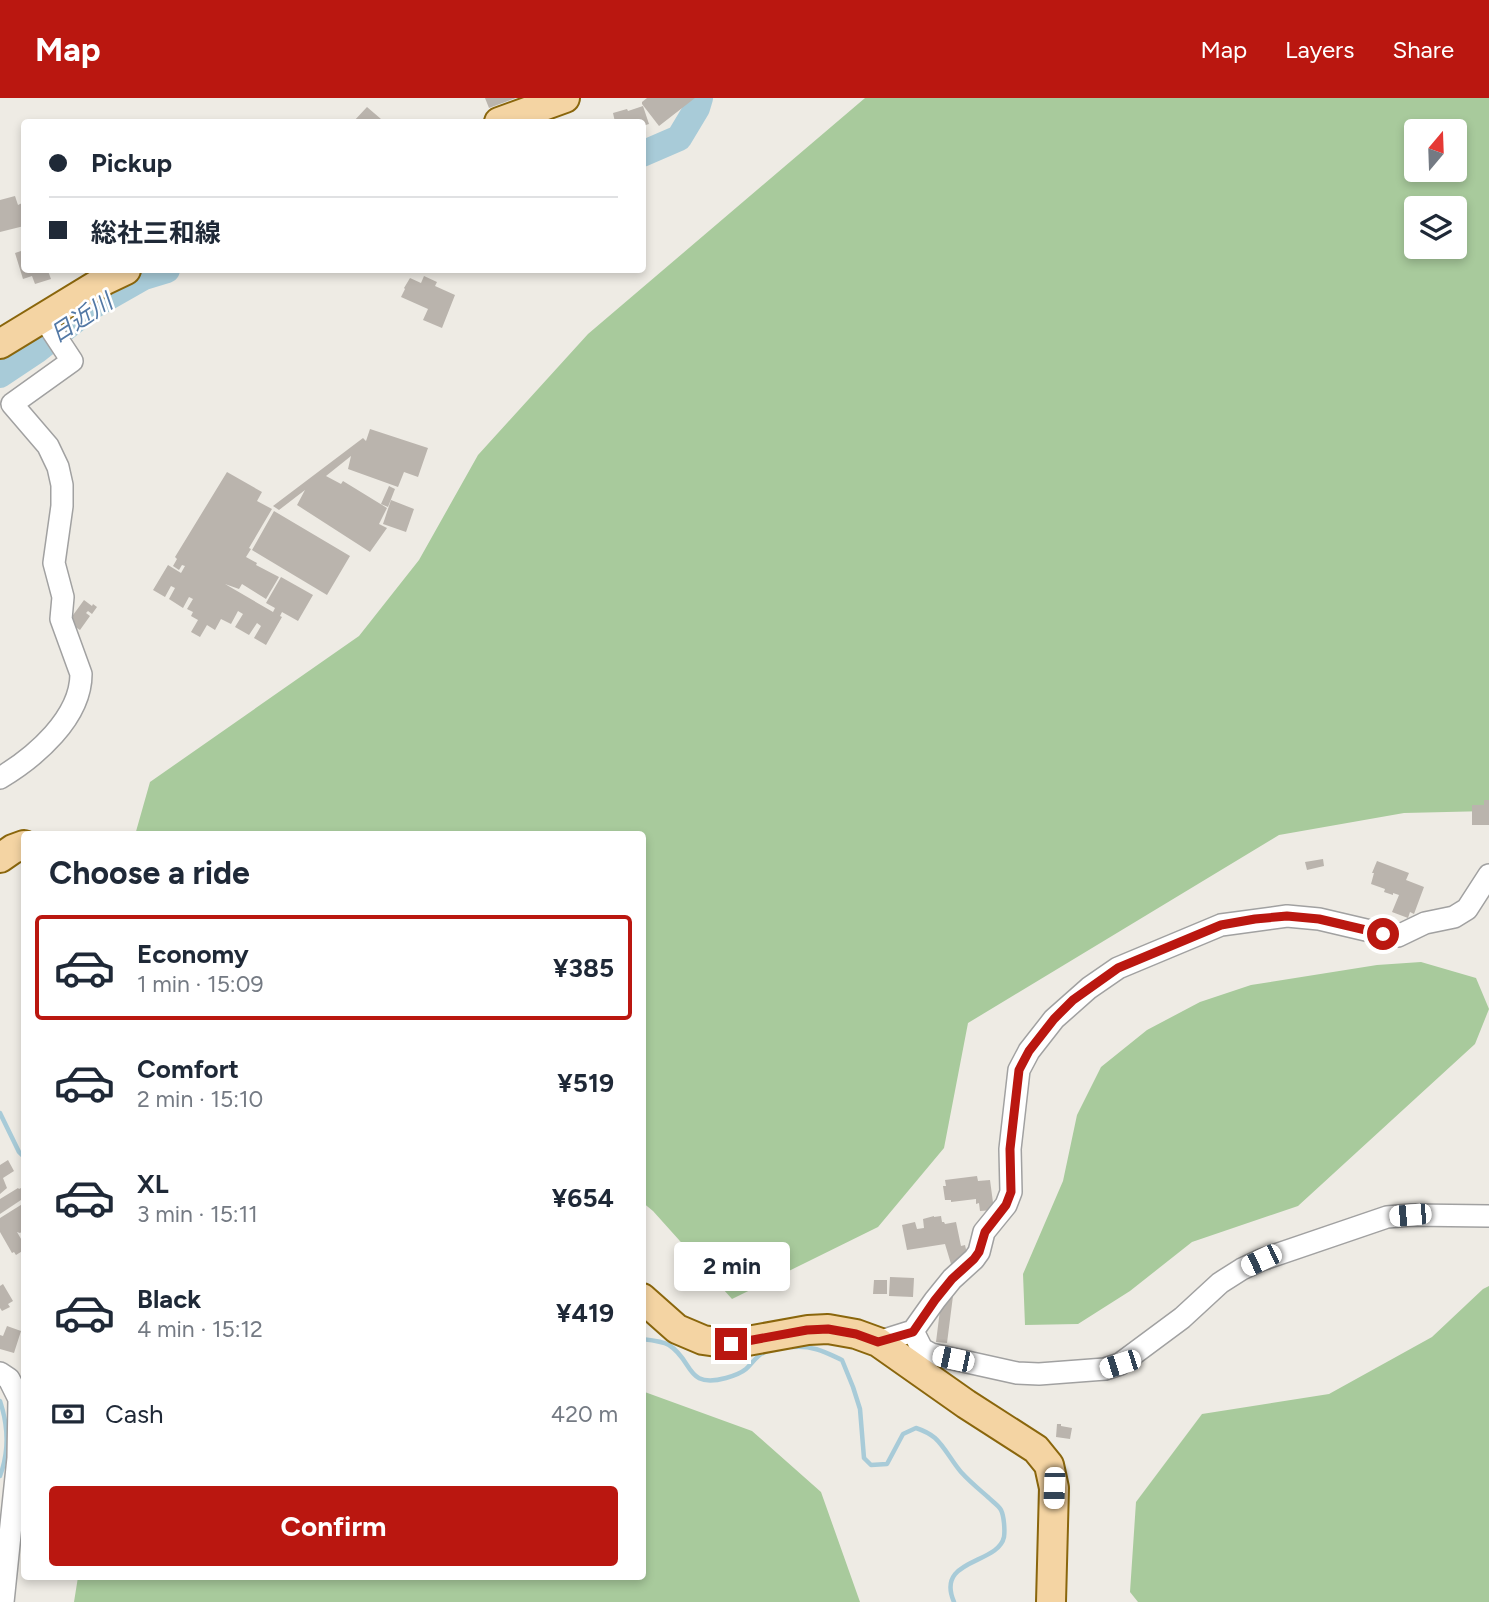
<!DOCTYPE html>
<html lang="en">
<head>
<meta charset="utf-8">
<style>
  body { margin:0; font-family:Figtree,"Noto Sans JP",sans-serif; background:#f2f2f3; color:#1f2937; height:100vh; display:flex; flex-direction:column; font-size:26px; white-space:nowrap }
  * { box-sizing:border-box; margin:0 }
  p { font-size:23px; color:#747a83 }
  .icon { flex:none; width:38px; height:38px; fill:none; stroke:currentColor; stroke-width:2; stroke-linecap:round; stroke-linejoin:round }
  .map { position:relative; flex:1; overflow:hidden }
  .drawer { position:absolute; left:21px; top:733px; width:625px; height:749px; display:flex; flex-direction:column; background:#fff; border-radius:7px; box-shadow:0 4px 10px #0003 }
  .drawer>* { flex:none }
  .hud { position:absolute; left:21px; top:21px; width:625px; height:154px; border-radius:7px; box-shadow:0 4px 10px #0003; display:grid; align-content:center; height:154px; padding:0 28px; background:#fff }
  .needle { width:46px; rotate:19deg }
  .controls { position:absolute; left:1404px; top:21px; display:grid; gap:14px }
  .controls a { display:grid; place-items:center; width:63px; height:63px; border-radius:7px; background:#fff; box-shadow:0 4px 10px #0003; font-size:35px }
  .end { position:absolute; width:32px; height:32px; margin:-16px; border:9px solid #ba1710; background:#fff; box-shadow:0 0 0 4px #fff }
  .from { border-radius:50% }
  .bubble { position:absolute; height:49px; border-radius:7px; background:#fff; box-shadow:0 4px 10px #0003; font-size:23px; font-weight:700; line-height:49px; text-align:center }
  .car { position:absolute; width:21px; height:42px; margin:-21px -10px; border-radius:9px; box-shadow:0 0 5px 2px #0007; background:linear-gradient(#fff 24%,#345 0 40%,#fff 0 76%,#345 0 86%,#fff 0) }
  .hud b { display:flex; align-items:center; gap:24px; height:66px; font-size:26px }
  .hud b+b { border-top:2px solid #e0e1e3 }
  .hud i { width:18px; height:18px; background:#1f2937 }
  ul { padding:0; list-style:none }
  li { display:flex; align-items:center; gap:21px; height:105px; margin:0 14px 10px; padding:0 14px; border:4px solid transparent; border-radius:7px }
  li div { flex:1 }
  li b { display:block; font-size:26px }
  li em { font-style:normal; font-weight:700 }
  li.active { border-color:#ba1710 }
  li>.icon { width:63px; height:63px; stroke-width:1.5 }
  h2 { padding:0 28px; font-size:32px; line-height:84px }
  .pay { display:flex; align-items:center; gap:18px; height:77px; padding:0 28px; font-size:26px }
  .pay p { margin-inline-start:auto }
  .action { display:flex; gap:14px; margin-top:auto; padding:14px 28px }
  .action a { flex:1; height:80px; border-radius:7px; background:#ba1710; color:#fff; font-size:28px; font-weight:700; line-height:80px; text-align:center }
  header { display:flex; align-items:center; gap:42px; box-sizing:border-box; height:98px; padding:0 35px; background:#ba1710; color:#fff }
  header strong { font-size:33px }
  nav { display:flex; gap:38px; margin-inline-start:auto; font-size:24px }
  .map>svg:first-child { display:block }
  .forest { fill:#a8ca9c; fill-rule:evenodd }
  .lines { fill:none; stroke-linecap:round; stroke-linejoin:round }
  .stream { stroke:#a8cbd8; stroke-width:4.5 }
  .river { stroke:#a8cbd8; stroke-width:26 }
  .building { fill:#bab4ad }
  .minor-casing { stroke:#a1a1a1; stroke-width:24 }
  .major-casing { stroke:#8a660c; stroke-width:32 }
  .minor { stroke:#fff; stroke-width:21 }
  .major { stroke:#f4d4a3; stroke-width:28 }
  .route { stroke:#ba1710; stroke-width:9 }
  .labels { text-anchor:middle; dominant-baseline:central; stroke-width:5; stroke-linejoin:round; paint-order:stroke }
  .water-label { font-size:23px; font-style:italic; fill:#5278a5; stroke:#fff }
</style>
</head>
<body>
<header>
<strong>Map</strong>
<nav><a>Map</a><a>Layers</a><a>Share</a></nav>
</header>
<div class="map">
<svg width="1489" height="1504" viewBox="0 0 1489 1504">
  <rect width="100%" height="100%" fill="#eeebe4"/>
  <!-- forest -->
  <path class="forest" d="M 865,0 L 1489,0 L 1489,713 L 1404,715 L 1279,737 L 968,925 L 944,1050 L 878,1129 L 732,1201 L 653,1113 L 642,1104 L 642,737 L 135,737 L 150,684 L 359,538 L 419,462 L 478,357 L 588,236 ZM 1416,33 L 1454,33 L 1454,72 L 1416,72 ZM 1416,110 L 1454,110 L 1454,149 L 1416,149 Z
    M 1421,864 L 1476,880 L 1489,911 L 1475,946 L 1298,1108 L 1192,1144 L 1130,1193 L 1078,1226 L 1025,1227 L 1023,1176 L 1063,1083 L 1077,1017 L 1101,969 L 1147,932 L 1200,904 L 1251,887 L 1377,867 Z
    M 1489,1188 L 1489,1504 L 1138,1504 L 1130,1494 L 1136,1404 L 1202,1316 L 1329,1296 L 1432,1239 L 1483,1191 Z
    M 642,1293 L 752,1333 L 821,1394 L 860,1504 L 74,1504 L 78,1479 L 642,1479 Z"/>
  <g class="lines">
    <!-- stream -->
    <path class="stream" d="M 0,1015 L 19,1054 L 24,1059
      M 642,1241 C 651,1242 662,1243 669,1247 C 694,1263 685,1291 726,1280 C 733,1278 740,1276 746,1271 C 753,1265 757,1256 767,1253
      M 792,1249 C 812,1247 825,1254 842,1262 L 853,1289 L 860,1311 L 864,1360 L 871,1367 L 887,1366 L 903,1336 L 916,1330 C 922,1332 929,1335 935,1340 C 945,1349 952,1364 961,1374 C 970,1384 980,1392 989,1400 C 993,1404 999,1408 1001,1412 C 1004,1418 1005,1432 1004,1439 C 998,1467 935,1460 954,1504
      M 0,1303 C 8,1327 9,1354 0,1378"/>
    <!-- river -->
    <path class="river" d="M 642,56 L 679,40 L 697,10 L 700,0
      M 0,277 L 36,253 L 93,208 L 144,179 L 167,172"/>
  </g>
  <!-- building -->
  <path class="building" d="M 485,0 L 516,0 L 489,10 Z
    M 647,0 L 695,0 L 659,28 L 642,6 L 642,4 Z
    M 643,8 L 649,26 L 642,28 L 642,24 L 615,24 L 613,15 L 627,11 L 628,13 Z
    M 367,9 L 381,21 L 385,24 L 353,24 Z
    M 15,98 L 18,107 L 24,104 L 24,128 L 0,134 L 0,102 Z
    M 24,152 L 24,172 L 46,172 L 46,174 L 48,173 L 51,181 L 35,186 L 32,178 L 23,181 L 15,155 Z
    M 424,178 L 437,184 L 435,188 L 455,197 L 442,230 L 423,222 L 428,211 L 401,199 L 405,191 L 404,190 L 410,180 L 421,185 Z
    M 370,331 L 428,350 L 418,379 L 404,374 L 398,389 L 348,371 L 351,358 L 326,378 L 341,386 L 343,383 L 387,410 L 379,426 L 387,430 L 370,454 L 297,407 L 305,392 L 279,412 L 273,408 L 363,340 L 366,343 Z
    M 227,374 L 262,394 L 257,403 L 272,411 L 249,450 L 251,451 L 246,459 L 257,465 L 256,467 L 279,479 L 266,501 L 242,486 L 239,491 L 225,486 L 273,514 L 275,510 L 266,505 L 281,479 L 313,497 L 298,523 L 282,514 L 280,518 L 282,519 L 266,547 L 254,540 L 261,528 L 257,525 L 249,537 L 235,529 L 243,516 L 238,513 L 231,526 L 221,521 L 215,532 L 207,527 L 200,539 L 191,534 L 198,522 L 191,518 L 193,514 L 187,511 L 193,501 L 189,499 L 183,510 L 169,501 L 175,490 L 171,488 L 165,499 L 153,492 L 168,467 L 181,475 L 185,468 L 182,467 L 179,472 L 173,468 L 177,461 L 175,459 Z
    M 389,388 L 395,391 L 388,409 L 381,406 Z
    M 391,402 L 414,411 L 406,434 L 383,426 Z
    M 274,413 L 350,458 L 327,497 L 252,452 Z
    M 84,502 L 92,508 L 93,506 L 97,509 L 92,516 L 88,513 L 86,515 L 90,518 L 80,532 L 68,524 Z
    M 1484,702 L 1489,702 L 1489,727 L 1472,727 L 1472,707 L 1484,707 Z
    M 1323,761 L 1324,768 L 1307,772 L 1305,764 Z
    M 1377,763 L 1409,775 L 1406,782 L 1424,789 L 1414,816 L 1410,814 L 1408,820 L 1392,814 L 1399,797 L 1393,795 L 1393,797 L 1384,794 L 1385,791 L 1371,786 L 1374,775 L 1372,775 Z
    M 8,1062 L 14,1073 L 3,1080 L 7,1090 L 0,1096 L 0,1067 Z
    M 977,1078 L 978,1083 L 990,1082 L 994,1112 L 980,1113 L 979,1105 L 976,1106 L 976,1101 L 951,1104 L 951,1102 L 945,1102 L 943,1088 L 946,1088 L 945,1082 Z
    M 18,1090 L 19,1091 L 21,1090 L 24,1096 L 24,1100 L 0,1116 L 0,1101 Z
    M 24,1105 L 24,1132 L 20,1135 L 17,1134 L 24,1146 L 24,1152 L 16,1157 L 14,1154 L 12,1155 L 0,1134 L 0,1120 Z
    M 934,1118 L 934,1119 L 941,1118 L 942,1124 L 944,1124 L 945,1126 L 956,1124 L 961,1148 L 965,1147 L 968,1160 L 966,1164 L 951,1166 L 945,1146 L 907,1152 L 902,1127 L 915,1124 L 917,1131 L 924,1130 L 923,1121 Z
    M 890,1179 L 914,1180 L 913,1199 L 889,1198 Z
    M 874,1182 L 887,1182 L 887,1196 L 873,1196 Z
    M 3,1186 L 13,1203 L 8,1206 L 10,1209 L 2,1213 L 0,1210 L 0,1188 Z
    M 945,1198 L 953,1198 L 947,1245 L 936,1244 L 941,1204 Z
    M 7,1228 L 21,1233 L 14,1255 L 0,1251 L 0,1237 L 3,1238 Z
    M 1057,1326 L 1061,1326 L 1061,1328 L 1072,1330 L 1070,1341 L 1056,1339 Z"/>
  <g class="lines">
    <defs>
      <path id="minor" d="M 0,680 C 35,659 81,620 81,576 L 61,521 L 63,499 L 54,465 L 62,408 L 62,387 L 58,369 L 48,348 L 12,306 L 72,263 L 43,219
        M 913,1233 L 922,1251 L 931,1256 L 1017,1275 L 1039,1276 L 1105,1271 L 1120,1266 L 1182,1220 L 1220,1185 L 1242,1171 L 1261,1162 L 1387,1119 L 1411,1117 L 1489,1118
        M 878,1244 L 913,1233 L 935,1202 L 952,1181 L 974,1161 L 979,1154 L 984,1134 L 1006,1107 L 1011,1094 L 1010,1051 L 1019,972 L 1029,953 L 1054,921 L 1089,890 L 1118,870 L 1221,827 L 1287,818 L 1319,821 L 1383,836 L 1398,838 L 1425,825 L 1454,819 L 1467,811 L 1489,777
        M 0,1275 L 9,1281 L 19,1301 L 18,1360 L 3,1504"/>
      <path id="major" d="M 499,24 L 565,0
        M 0,246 L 105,182 L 126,172
        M 0,760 L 13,751 L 24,747
        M 642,1200 L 677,1231 L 703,1242 L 731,1246 L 808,1232 L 828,1231 L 856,1236 L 878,1244 L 966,1306 L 1036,1351 L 1049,1367 L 1054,1390 L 1051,1504"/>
    </defs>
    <!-- minor casing -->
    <use href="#minor" class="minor-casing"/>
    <!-- major casing -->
    <use href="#major" class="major-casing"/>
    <!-- minor -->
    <use href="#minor" class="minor"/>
    <!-- major -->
    <use href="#major" class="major"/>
  </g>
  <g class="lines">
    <!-- route -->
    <path class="route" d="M 731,1246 L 807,1232 L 828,1231 L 856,1236 L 878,1244 L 913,1234 L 935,1202 L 952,1181 L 974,1161 L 979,1154 L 985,1134 L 1006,1107 L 1011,1094 L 1010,1051 L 1019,972 L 1029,953 L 1054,921 L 1073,902 L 1118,870 L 1221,827 L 1255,821 L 1287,818 L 1319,821 L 1383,836"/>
  </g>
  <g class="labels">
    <!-- water labels -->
    <g class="water-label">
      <text transform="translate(81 220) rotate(-33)">日近川</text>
    </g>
  </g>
</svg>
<div class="controls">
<a><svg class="needle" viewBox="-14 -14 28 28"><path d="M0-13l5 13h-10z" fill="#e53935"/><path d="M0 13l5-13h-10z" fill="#747a83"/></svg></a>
<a><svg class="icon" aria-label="layers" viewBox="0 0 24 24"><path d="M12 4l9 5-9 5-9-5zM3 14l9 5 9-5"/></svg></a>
</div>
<i class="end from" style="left:1383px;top:836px"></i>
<i class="end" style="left:731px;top:1246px"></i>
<div class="bubble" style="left:674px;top:1144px;width:116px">2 min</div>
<i class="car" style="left:1410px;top:1117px;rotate:265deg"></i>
<i class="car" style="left:1261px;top:1162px;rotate:244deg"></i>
<i class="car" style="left:953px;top:1261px;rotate:282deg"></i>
<i class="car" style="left:1120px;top:1266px;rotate:252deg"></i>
<i class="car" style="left:1054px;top:1390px;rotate:182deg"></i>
<div class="hud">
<b><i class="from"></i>Pickup</b>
<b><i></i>総社三和線</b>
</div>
<section class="drawer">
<h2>Choose a ride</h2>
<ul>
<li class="active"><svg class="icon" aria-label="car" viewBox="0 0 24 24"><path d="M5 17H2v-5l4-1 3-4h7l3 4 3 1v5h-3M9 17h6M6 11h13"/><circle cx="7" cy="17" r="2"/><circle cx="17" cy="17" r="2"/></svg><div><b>Economy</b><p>1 min · 15:09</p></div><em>¥385</em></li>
<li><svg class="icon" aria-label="car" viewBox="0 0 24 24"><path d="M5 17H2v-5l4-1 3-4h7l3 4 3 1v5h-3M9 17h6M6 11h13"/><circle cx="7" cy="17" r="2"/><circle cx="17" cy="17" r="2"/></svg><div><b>Comfort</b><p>2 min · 15:10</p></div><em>¥519</em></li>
<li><svg class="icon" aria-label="car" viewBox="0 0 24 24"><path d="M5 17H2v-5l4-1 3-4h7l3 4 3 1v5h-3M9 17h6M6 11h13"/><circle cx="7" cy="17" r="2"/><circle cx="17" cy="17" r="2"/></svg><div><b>XL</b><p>3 min · 15:11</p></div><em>¥654</em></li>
<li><svg class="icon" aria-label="car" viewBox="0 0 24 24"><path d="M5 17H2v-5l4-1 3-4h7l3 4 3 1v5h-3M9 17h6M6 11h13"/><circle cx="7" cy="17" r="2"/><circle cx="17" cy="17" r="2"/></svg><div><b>Black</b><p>4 min · 15:12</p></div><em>¥419</em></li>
</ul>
<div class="pay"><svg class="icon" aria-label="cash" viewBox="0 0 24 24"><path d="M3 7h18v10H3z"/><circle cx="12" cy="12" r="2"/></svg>Cash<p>420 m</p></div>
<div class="action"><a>Confirm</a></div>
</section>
</div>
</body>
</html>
